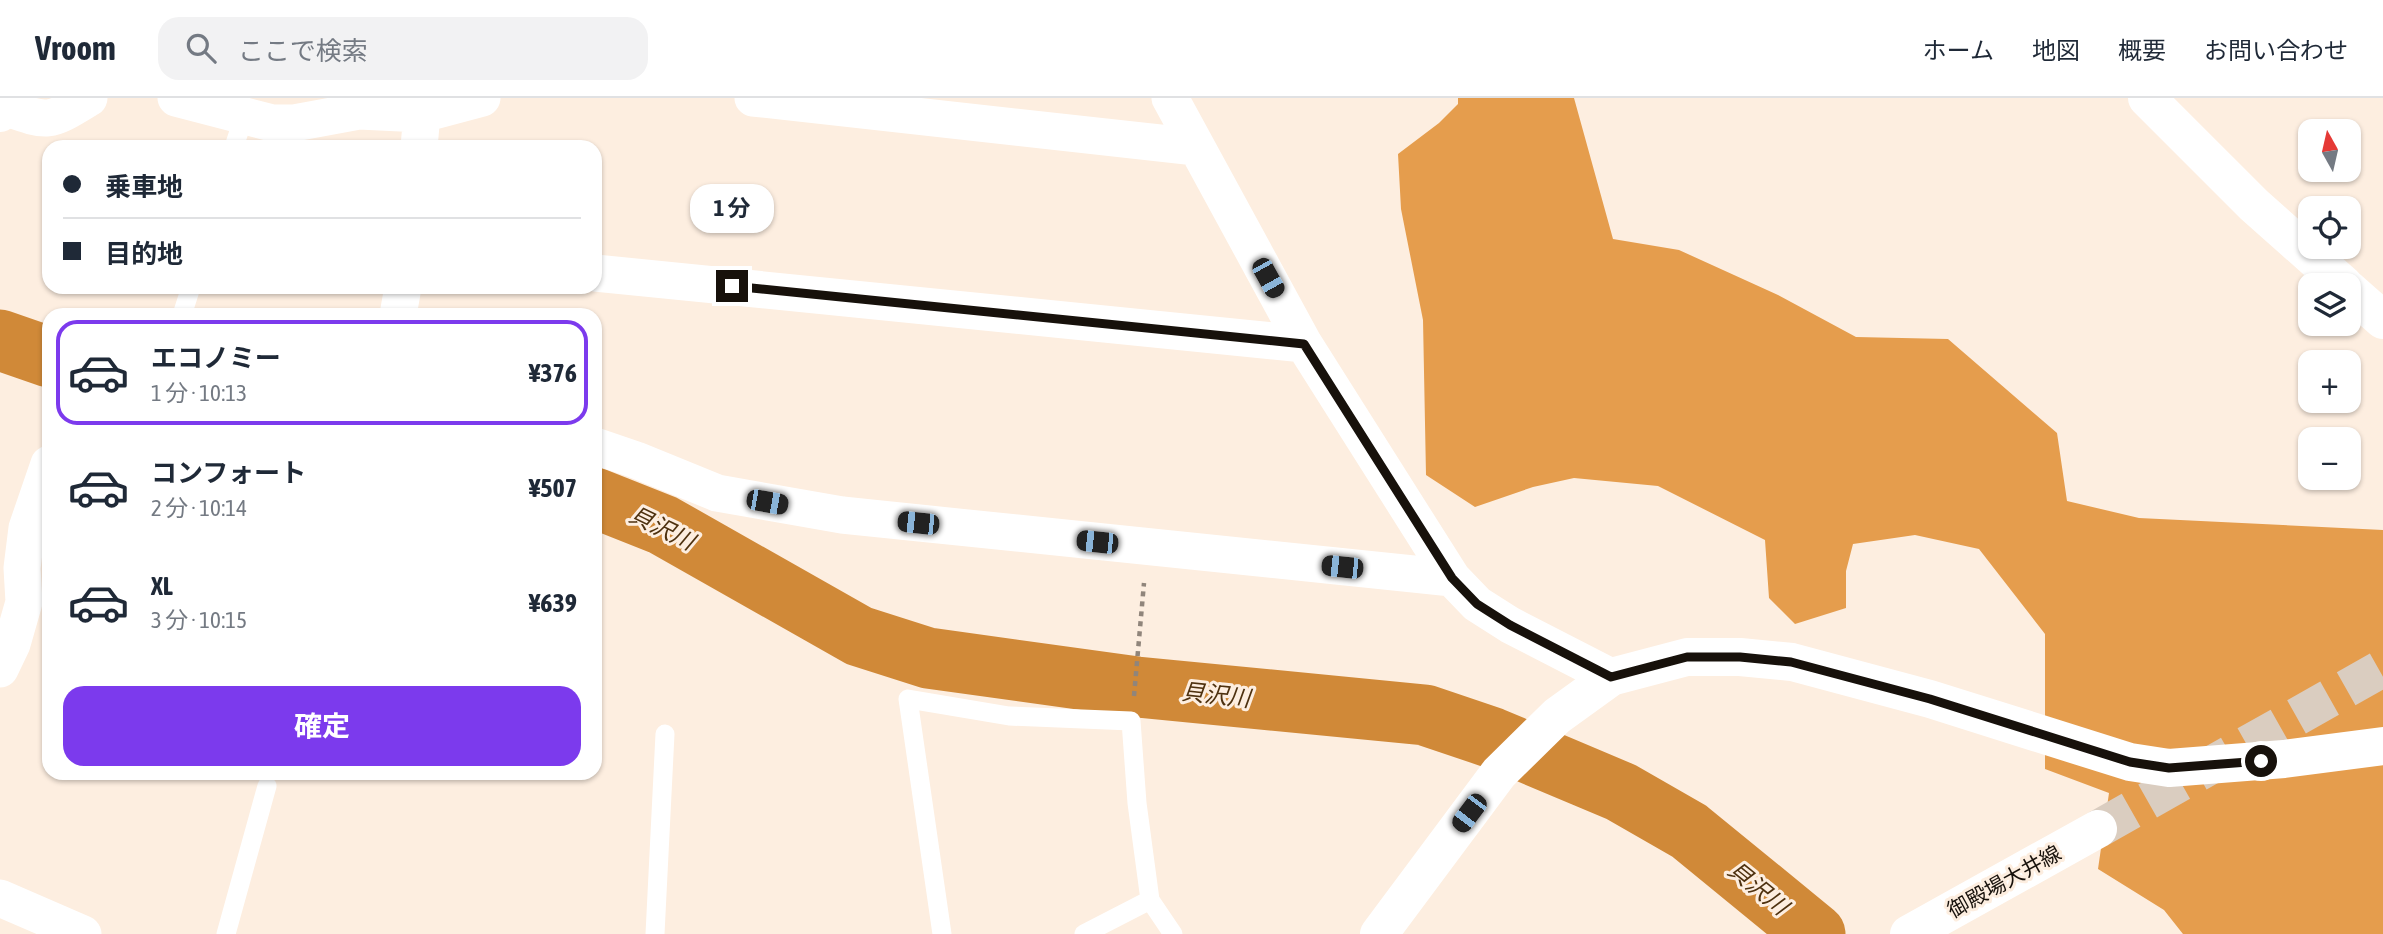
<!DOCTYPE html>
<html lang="ja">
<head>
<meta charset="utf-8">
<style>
  body { margin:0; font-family:"Asap Condensed","Noto Sans JP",sans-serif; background:#f2f2f3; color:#1f2937; height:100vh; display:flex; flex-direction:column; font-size:26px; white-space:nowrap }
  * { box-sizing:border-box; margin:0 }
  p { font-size:23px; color:#747a83 }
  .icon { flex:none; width:38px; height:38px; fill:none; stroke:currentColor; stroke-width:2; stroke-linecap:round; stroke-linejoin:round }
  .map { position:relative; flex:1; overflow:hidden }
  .side { position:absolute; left:42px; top:210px; width:560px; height:472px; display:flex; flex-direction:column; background:#fff; border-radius:21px; box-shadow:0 2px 5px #0004 }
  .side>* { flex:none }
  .hud { position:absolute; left:42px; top:42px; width:560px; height:154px; border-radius:21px; box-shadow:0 2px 5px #0004; display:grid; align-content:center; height:154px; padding:0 21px; background:#fff }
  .needle { width:46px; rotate:352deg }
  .tools { position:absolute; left:2298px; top:21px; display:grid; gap:14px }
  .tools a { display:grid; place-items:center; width:63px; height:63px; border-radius:14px; background:#fff; box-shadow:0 2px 5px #0004; font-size:35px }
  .end { position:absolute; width:32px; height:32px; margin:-16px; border:9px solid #17110b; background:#fff; box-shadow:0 0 0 4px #fff }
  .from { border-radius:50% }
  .bubble { position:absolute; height:49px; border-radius:21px; background:#fff; box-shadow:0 2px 5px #0004; font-size:23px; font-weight:700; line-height:49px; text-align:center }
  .car { position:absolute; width:21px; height:42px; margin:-21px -10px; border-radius:9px; box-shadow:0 0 5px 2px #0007; background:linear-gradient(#222 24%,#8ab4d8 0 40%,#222 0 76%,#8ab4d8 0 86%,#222 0) }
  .hud b { display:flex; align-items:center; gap:24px; height:66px; font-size:26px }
  .hud b+b { border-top:2px solid #e0e1e3 }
  .hud i { width:18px; height:18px; background:#1f2937 }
  ul { padding:12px 0 0; list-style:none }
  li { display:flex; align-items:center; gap:21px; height:105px; margin:0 14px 10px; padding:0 7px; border:4px solid transparent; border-radius:21px }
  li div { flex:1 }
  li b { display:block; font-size:26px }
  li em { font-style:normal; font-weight:700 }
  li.active { border-color:#7c3aed }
  li>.icon { width:63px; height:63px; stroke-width:1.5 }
  .action { display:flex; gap:14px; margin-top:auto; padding:14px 21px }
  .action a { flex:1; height:80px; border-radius:21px; background:#7c3aed; color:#fff; font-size:28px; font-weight:700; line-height:80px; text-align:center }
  header { display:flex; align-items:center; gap:42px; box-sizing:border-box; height:98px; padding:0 35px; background:#fff; border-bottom:2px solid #e0e1e3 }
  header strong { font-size:33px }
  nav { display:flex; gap:38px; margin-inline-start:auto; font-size:24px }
  .search { width:490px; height:63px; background:#f2f2f3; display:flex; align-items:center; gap:18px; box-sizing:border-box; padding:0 24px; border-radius:21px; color:#747a83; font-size:26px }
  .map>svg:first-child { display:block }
  .forest { fill:#e59d4d }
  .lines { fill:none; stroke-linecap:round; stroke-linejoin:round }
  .river { stroke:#d08938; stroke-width:61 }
  .primary-tunnel { stroke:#dacdc0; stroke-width:38; stroke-dasharray:38 19; stroke-linecap:butt }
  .path { stroke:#90857b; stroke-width:4.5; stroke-dasharray:5 5; stroke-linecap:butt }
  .lane { stroke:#fff; stroke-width:19 }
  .street { stroke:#fff; stroke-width:37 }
  .secondary { stroke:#fff; stroke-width:38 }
  .primary { stroke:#fff; stroke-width:38 }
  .route { stroke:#17110b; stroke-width:9 }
  .labels { text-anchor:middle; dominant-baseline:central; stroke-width:6; stroke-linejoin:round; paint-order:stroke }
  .street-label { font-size:21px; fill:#17110b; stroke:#fdeee0 }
  .water-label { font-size:23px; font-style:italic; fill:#4e310f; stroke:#fdeee0 }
</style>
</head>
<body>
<header>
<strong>Vroom</strong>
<div class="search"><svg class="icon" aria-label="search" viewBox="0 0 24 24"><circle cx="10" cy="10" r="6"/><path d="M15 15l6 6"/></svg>ここで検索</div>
<nav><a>ホーム</a><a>地図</a><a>概要</a><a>お問い合わせ</a></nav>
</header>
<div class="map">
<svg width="2383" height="836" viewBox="0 0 2383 836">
  <rect width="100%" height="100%" fill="#fdeee0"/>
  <!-- forest -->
  <path class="forest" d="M 1458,0 L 1574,0 L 1613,141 L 1679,152 L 1778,197 L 1856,239 L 1948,241 L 2057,335 L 2067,403 L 2139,420 L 2383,432 L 2383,836 L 2183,836 L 2164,812 L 2098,771 L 2109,695 L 2045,671 L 2045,536 L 1979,451 L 1915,437 L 1853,446 L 1846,473 L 1846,510 L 1795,526 L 1769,500 L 1765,442 L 1658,388 L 1574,380 L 1533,389 L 1475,409 L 1426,377 L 1423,222 L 1401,111 L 1398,56 L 1439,25 L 1458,6 Z"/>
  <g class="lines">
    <!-- river -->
    <path class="river" d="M 0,242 L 49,259
      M 595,400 L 663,427 L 859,538 L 928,560 L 1137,589 L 1425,617 L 1493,640 L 1621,694 L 1689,733 L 1815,836"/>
    <!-- primary-tunnel -->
    <path class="primary-tunnel" d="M 2098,731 L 2383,570"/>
    <!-- path -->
    <path class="path" d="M 1134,598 L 1144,485"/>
    <!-- lane -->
    <path class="lane" d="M 234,49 L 244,18
      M 182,217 L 191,189
      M 226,836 L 267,688
      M 655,836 L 665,636
      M 942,836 L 908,601 L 1009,618 L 1131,623 L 1137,705 L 1150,802 L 1173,836
      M 1084,836 L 1150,802"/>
    <!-- street -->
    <path class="street" d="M 176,0 L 272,25 L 294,25 L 359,13 L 422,16 L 482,0
      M 753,0 L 1196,49
      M 1170,0 L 1304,246 L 1452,480 L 1477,506 L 1510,527 L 1611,579
      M 4,9 C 50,25 48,25 89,0
      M 419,49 L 422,16
      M 595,175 L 1304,246
      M 398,217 L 403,189
      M 595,348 L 636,362 L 717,395 L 842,417 L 1452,480
      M 0,571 L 12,546 L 24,504 L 22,470 L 27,430 L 49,366
      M 0,800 L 83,836"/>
    <!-- secondary -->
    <path class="secondary" d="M 2147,0 L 2254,107 L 2344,187
      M 2348,191 L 2383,222
      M 1379,836 L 1499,675 L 1557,618 L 1611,579 L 1687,559 L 1740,559 L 1792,564 L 1930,601 L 2130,664 L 2169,670 L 2284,661 L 2383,648"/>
    <!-- primary -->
    <path class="primary" d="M 0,15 L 14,0
      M 1909,836 L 2098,731"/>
  </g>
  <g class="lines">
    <!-- route -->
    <path class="route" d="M 732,188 L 1304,246 L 1452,480 L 1477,506 L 1510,527 L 1611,579 L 1687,559 L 1740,559 L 1791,564 L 1930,601 L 2130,664 L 2169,670 L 2261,663"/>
  </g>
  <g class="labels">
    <!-- street labels -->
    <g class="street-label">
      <text transform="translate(2004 783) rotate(-29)">御殿場大井線</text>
    </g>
    <!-- water labels -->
    <g class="water-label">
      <text transform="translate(662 430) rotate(26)">貝沢川</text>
      <text transform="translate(1216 597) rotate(6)">貝沢川</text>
      <text transform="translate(1758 790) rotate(39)">貝沢川</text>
    </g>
  </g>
</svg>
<div class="tools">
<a><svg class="needle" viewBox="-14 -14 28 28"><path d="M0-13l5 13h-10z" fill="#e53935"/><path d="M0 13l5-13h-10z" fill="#747a83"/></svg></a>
<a><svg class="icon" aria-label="locate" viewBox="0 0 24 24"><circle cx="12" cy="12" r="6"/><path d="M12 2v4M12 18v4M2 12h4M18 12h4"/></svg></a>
<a><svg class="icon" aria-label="layers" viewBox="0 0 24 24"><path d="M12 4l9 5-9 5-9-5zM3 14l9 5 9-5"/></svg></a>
<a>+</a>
<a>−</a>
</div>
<i class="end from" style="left:2261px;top:663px"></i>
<i class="end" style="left:732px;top:188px"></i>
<div class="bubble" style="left:690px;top:86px;width:84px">1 分</div>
<i class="car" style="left:1268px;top:180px;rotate:151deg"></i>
<i class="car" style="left:767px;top:404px;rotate:100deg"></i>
<i class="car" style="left:918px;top:425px;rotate:276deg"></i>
<i class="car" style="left:1097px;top:444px;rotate:276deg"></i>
<i class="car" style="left:1342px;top:469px;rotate:276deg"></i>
<i class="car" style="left:1469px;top:715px;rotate:217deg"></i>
<div class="hud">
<b><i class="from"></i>乗車地</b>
<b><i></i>目的地</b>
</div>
<section class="side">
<ul>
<li class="active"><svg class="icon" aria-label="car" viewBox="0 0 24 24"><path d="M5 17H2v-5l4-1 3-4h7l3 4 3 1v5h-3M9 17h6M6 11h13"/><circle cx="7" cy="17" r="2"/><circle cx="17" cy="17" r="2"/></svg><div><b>エコノミー</b><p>1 分 · 10:13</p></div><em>¥376</em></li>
<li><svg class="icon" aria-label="car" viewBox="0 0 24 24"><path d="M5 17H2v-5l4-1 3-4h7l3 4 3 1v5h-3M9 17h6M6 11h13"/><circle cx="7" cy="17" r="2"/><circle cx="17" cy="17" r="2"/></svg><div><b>コンフォート</b><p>2 分 · 10:14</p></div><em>¥507</em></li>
<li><svg class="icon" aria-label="car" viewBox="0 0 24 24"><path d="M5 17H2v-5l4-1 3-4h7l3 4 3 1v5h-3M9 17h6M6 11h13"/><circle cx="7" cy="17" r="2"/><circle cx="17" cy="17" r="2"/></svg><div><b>XL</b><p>3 分 · 10:15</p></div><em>¥639</em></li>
</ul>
<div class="action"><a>確定</a></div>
</section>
</div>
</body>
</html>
